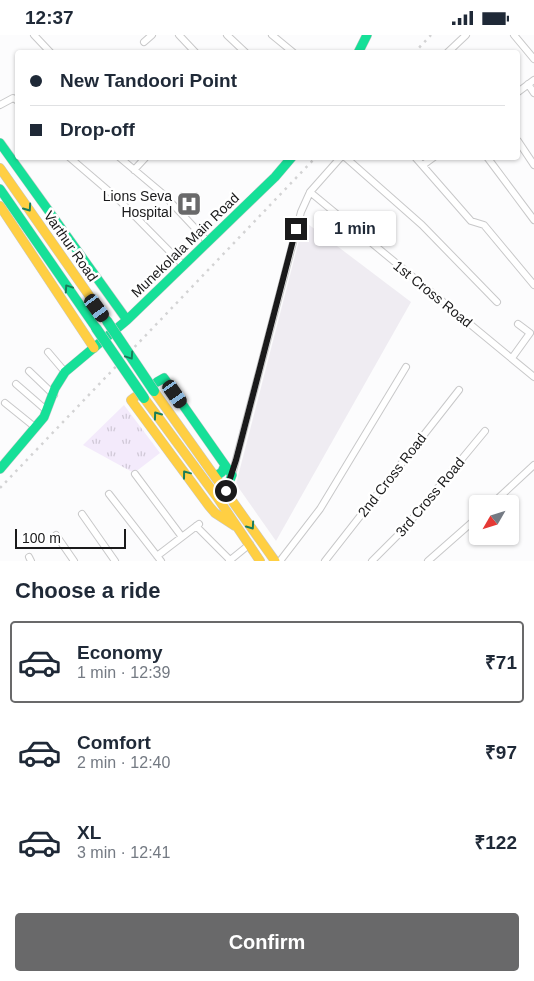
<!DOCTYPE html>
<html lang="en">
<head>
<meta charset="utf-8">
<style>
  body { margin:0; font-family:Helvetica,sans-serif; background:#f6f6f7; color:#1f2937; height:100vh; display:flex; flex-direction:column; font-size:19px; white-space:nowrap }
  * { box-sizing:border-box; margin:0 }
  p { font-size:16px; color:#747a83 }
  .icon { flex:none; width:28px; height:28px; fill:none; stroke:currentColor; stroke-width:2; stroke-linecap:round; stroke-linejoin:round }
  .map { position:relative; height:526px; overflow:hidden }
  .sheet { display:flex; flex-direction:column; background:#fff; flex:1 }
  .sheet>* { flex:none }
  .top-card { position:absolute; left:15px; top:15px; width:505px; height:110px; border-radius:5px; box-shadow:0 1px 4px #0004; display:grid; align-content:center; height:110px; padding:0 15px; background:#fff }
  .needle { width:32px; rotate:231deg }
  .buttons { position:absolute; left:469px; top:460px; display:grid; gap:10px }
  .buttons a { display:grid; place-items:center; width:50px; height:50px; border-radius:5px; background:#fff; box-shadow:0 1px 4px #0004; font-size:25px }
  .scale { position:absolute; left:15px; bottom:12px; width:111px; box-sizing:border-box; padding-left:5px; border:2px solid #1a1a1b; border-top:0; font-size:14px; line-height:18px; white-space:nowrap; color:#1a1a1b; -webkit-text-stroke:4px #fff; paint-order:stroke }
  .end { position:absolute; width:22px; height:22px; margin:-11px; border:6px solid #1a1a1b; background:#fff; box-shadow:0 0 0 2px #fff }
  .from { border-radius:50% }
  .bubble { position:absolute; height:35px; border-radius:5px; background:#fff; box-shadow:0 1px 4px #0004; font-size:16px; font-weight:800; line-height:35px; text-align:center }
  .car { position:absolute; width:15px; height:30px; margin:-15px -8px; border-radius:6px; box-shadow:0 0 4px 1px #0007; background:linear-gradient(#222 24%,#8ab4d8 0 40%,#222 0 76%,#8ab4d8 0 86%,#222 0) }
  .top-card b { display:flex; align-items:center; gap:18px; height:48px; font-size:19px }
  .top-card b+b { border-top:1px solid #e0e1e3 }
  .top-card i { width:12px; height:12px; background:#1f2937 }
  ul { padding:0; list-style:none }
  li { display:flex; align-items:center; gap:15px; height:82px; margin:0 10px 8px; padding:0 5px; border:2px solid transparent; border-radius:5px }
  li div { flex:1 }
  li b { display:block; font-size:19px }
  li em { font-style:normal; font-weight:800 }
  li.on { border-color:#69696a }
  li>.icon { width:45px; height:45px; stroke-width:1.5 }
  h2 { padding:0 15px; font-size:22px; line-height:60px }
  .cta { display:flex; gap:10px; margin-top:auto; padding:10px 15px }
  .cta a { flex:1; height:58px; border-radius:5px; background:#69696a; color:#fff; font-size:20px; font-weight:800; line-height:58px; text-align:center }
  .status { display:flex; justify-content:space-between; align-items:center; height:35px; padding:0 25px; background:#fff; direction:ltr }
  .status svg { height:14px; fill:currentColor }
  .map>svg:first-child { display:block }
  .built { fill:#efecf2 }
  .grass { fill:url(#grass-tufts) }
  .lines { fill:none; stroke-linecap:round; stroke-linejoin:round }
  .street-casing { stroke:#c8c8c9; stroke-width:8 }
  .fast-casing { stroke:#c8c8c9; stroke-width:10 }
  .slow-casing { stroke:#c8c8c9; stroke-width:10 }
  .street { stroke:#fff; stroke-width:6 }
  .fast { stroke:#16e098; stroke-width:9 }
  .slow { stroke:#ffcf43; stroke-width:9 }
  .rail { stroke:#d3d3d4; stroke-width:2.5; stroke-dasharray:2.5 5; stroke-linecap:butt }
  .fast-bridge-casing { stroke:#c8c8c9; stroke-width:11; stroke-linecap:butt }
  .fast-bridge { stroke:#16e098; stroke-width:10 }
  .oneway { stroke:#187d5a }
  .route { stroke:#1a1a1b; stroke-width:6 }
  .labels { text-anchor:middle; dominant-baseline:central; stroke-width:5; stroke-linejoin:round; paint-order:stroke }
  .poi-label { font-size:14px; fill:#1a1a1b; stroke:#fff; text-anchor:end }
  .street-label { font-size:14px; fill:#1a1a1b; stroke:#fff }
</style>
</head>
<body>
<div class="status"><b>12:37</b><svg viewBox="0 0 49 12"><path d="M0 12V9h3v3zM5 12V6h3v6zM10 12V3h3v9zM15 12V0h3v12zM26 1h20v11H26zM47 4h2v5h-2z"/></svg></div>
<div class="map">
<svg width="534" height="526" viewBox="0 0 534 526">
  <defs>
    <pattern id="grass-tufts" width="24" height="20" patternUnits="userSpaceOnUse" patternTransform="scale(1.25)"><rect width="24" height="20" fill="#f3eafb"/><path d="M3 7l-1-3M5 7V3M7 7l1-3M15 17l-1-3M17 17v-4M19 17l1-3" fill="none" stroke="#d0c8d7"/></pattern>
  </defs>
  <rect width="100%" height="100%" fill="#fcfcfd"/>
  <!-- built -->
  <path class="built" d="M 304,186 L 411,267 L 276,506 L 236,449 Z"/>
  <!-- grass -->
  <path class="grass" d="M 124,370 L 160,418 L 134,438 L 83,410 Z"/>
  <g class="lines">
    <defs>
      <path id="street" d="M 34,0 L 51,18
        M 179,0 L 196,18
        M 227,0 L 246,18
        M 272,0 L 294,18
        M 514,0 L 534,24
        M 144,7 L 152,0
        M 447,18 L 466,0
        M 528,49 L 534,58
        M 518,57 L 534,45
        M 0,70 L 13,63 L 18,66
        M 518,106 L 534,130
        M 69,122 L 118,164 L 184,231
        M 119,122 L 163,159 L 208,207
        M 345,122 L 422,190 L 497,267
        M 415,122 L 471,186 L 484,190 L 534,250
        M 487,122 L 534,185
        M 423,130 L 434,122
        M 134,135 L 146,122
        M 310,157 L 534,342
        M 48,317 L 65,337
        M 512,323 L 530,298 L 518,289
        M 29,336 L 54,360
        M 16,349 L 46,375
        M 5,368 L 36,393
        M 135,439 L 182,502
        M 232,440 L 301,177 L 310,157 L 341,122
        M 109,459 L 161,526
        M 492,469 L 534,430
        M 82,479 L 115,526
        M 196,491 L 230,525
        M 56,500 L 74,526
        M 157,521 L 199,489
        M 29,522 L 31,526
        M 229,526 L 250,509
        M 280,526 L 320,474 L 406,332
        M 325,526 L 459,355
        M 372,526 L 403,495 L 485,396
        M 428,526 L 478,482"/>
      <path id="fast" d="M 358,18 L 367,0
        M 0,108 L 127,285
        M 0,154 L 96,293
        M 157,347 L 164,343 L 232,440 L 226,455
        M 0,434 L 44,382 L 55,353 L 65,337 L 127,285 L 275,142 L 292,122
        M 216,441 L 222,437 L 225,430"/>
      <path id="slow" d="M 0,133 L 107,286
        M 0,171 L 94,313
        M 154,356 L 275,526
        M 135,362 L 131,365 L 209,471 L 215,478 L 235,491
        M 144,363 L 217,462 L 260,526"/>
    </defs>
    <!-- street casing -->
    <use href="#street" class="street-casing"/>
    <!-- fast casing -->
    <use href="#fast" class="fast-casing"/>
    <!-- slow casing -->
    <use href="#slow" class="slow-casing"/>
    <!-- street -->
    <use href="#street" class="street"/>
    <!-- fast -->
    <use href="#fast" class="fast"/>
    <!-- slow -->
    <use href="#slow" class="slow"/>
    <!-- rail -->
    <path class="rail" d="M 414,18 L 431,0
      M 0,453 L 316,122"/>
    <defs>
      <path id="fast-bridge" d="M 107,286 L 154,356
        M 96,293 L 144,363"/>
    </defs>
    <!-- fast-bridge casing -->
    <use href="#fast-bridge" class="fast-bridge-casing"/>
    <!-- fast-bridge -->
    <use href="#fast-bridge" class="fast-bridge"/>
  </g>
  <!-- one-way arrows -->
  <defs><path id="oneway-chevron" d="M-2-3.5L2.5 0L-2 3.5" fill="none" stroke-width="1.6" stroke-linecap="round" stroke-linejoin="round" transform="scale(1.25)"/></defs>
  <g class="oneway">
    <use href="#oneway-chevron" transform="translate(28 173) rotate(55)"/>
    <use href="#oneway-chevron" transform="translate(68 253) rotate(-124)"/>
    <use href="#oneway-chevron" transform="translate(130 321) rotate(56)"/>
    <use href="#oneway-chevron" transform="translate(157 380) rotate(-126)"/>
    <use href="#oneway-chevron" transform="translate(186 439) rotate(-127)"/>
    <use href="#oneway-chevron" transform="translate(251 491) rotate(55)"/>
  </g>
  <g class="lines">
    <!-- route -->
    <path class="route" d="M 226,456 L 236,425 L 296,194"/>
  </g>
  <!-- icons -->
  <defs>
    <symbol id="hospital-square" viewBox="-11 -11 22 22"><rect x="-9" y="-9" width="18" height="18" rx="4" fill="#69696a" stroke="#fff"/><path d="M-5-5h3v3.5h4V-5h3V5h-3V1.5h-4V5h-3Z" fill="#fff"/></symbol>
  </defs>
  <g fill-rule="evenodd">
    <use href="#hospital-square" x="175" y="155" width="28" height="28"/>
  </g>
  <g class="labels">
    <!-- poi labels -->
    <g class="poi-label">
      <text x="172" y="161">Lions Seva<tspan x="172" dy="16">Hospital</tspan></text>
    </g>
    <!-- street labels -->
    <g class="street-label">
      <text transform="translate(185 210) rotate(-44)">Munekolala Main Road</text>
      <text transform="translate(71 211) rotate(55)">Varthur Road</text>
      <text transform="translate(433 259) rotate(39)">1st Cross Road</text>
      <text transform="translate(392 440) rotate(-52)">2nd Cross Road</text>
      <text transform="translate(430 462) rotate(-50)">3rd Cross Road</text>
    </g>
  </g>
</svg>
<div class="buttons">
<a><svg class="needle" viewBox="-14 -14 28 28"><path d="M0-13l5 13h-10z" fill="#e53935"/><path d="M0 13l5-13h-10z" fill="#747a83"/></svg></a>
</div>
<div class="scale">100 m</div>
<i class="end from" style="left:226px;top:456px"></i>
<i class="end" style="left:296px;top:194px"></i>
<div class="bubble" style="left:314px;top:176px;width:82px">1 min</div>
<i class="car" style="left:97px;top:273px;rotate:144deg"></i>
<i class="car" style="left:175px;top:359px;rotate:145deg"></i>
<div class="top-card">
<b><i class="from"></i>New Tandoori Point</b>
<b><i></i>Drop-off</b>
</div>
</div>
<section class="sheet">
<h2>Choose a ride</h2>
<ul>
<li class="on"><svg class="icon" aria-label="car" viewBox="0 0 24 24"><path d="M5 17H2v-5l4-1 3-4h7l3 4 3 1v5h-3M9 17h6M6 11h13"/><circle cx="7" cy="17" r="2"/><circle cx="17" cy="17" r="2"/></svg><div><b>Economy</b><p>1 min · 12:39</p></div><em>₹71</em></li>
<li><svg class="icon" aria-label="car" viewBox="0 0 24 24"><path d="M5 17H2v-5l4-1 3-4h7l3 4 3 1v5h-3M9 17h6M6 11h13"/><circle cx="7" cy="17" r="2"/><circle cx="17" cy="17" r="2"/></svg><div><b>Comfort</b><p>2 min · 12:40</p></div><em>₹97</em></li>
<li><svg class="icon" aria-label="car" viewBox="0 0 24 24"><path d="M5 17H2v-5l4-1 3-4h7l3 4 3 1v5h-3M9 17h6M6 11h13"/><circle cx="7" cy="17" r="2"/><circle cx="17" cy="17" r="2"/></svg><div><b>XL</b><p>3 min · 12:41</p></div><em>₹122</em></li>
</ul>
<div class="cta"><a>Confirm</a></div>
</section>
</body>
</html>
